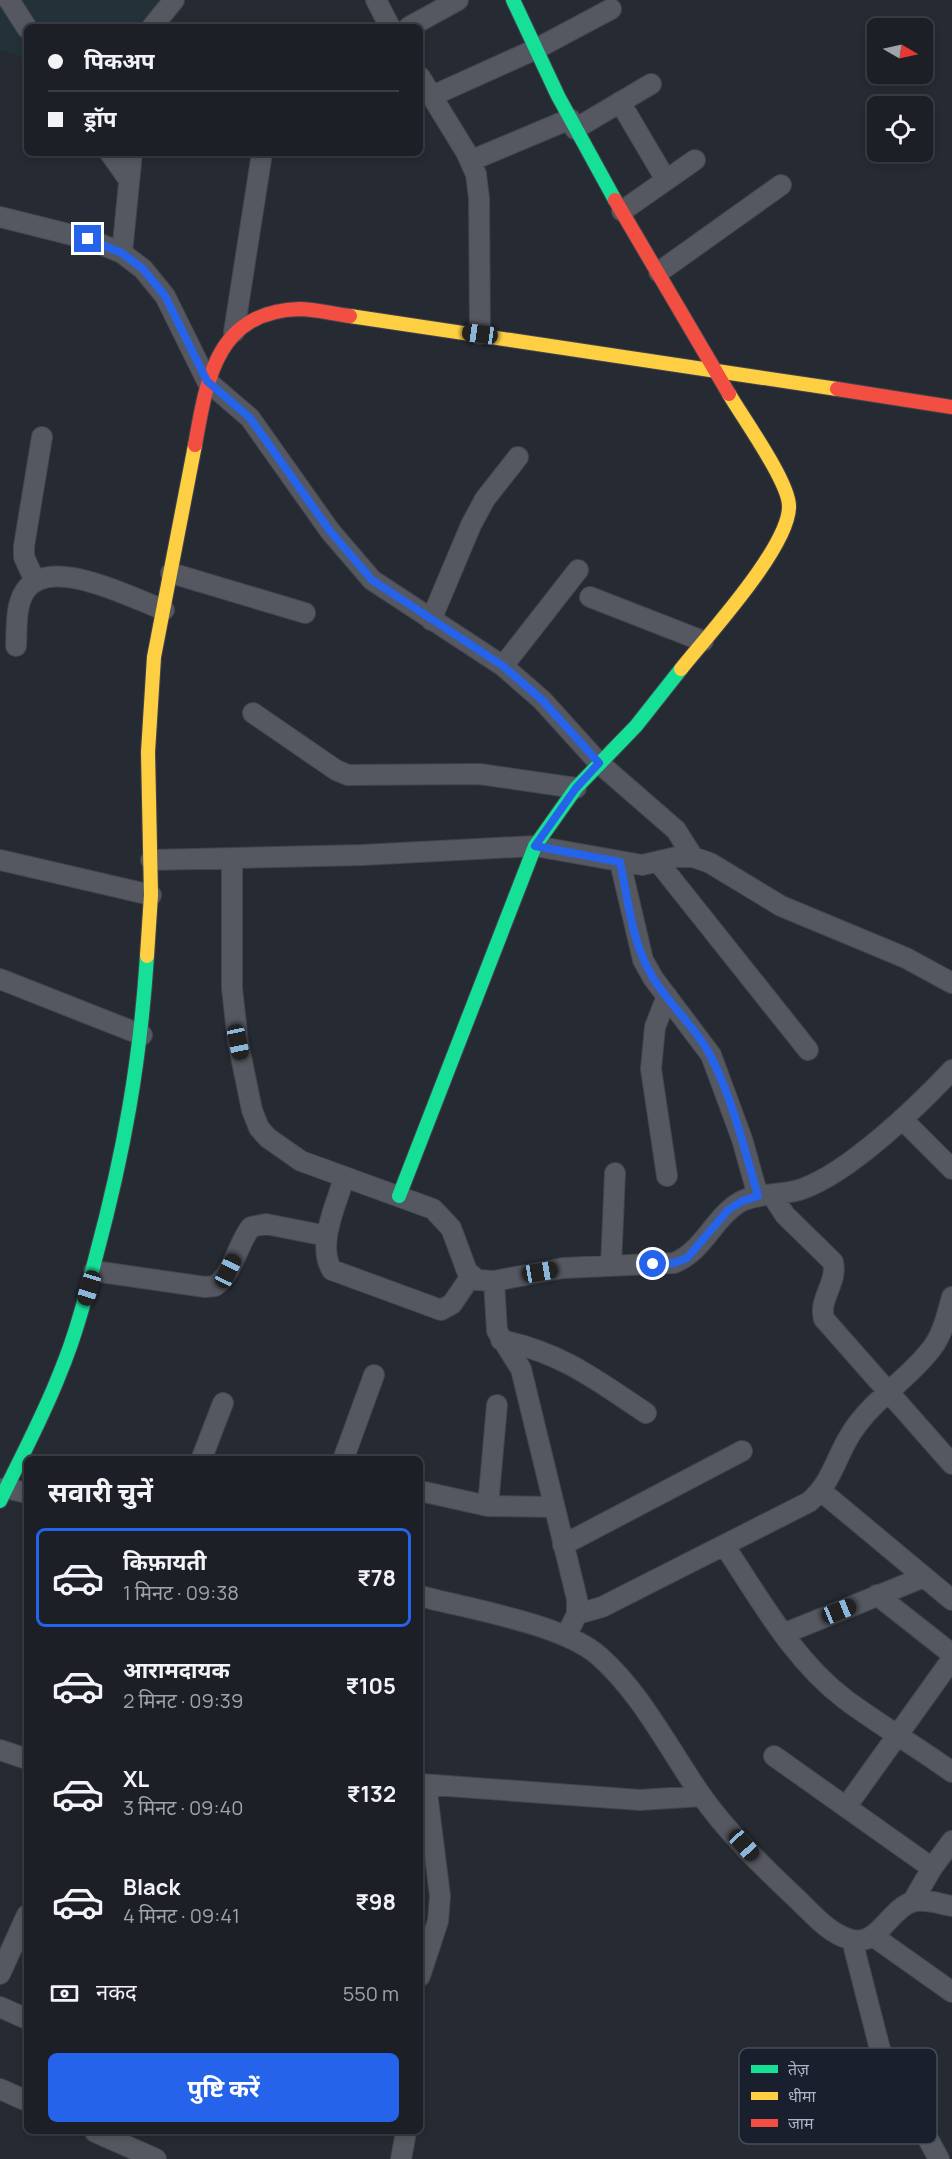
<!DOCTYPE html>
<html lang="hi">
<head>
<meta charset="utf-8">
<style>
  body { margin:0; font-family:Manrope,"Noto Sans Devanagari",sans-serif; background:#25282e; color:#f1f3f6; height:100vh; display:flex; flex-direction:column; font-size:22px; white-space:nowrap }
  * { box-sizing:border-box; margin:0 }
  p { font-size:20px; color:#a0a3a7 }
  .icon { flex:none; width:33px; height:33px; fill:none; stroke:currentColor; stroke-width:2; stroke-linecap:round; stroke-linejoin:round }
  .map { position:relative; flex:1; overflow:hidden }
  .details { position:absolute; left:24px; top:1456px; width:399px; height:678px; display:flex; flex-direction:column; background:#1c2026; border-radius:9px; box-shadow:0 3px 9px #0003,0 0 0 2px #3a3e43 }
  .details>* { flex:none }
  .top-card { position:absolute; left:24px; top:24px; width:399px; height:132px; border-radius:9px; box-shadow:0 3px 9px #0003,0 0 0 2px #3a3e43; display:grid; align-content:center; height:132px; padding:0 24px; background:#1c2026 }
  .needle { width:39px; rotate:99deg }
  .controls { position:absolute; left:867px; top:18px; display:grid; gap:12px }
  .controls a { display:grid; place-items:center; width:66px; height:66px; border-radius:9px; background:#1c2026; box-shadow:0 3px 9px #0003,0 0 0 2px #3a3e43; font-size:30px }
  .end { position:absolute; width:27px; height:27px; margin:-14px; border:8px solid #2563eb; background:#fff; box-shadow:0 0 0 3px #fff }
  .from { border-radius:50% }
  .car { position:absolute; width:18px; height:36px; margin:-18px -9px; border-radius:8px; box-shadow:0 0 4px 2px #0007; background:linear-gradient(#222 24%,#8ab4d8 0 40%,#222 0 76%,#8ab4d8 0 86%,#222 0) }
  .top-card b { display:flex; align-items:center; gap:21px; height:57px; font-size:22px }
  .top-card b+b { border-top:2px solid #3a3e43 }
  .top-card i { width:15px; height:15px; background:#f1f3f6 }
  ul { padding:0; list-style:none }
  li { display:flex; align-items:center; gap:18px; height:99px; margin:0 12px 9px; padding:0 12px; border:3px solid transparent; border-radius:9px }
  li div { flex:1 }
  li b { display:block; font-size:22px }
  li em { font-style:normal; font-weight:700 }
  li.current { border-color:#2563eb }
  li>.icon { width:54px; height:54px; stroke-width:1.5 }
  h2 { padding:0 24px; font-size:27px; line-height:72px }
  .pay { display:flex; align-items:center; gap:15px; height:66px; padding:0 24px; font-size:22px }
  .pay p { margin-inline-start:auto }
  .action { display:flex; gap:12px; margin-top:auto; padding:12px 24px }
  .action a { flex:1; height:69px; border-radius:9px; background:#2563eb; color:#fff; font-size:24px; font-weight:700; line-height:69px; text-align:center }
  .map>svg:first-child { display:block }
  .green { fill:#233238 }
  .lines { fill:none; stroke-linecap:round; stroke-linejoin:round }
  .street-casing { stroke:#42454c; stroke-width:22 }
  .fast-casing { stroke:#42454c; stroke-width:16 }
  .slow-casing { stroke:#42454c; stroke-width:16 }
  .jam-casing { stroke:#42454c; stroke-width:16 }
  .street { stroke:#565861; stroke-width:20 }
  .fast { stroke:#16e098; stroke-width:14 }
  .slow { stroke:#ffcf43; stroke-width:14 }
  .jam { stroke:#f24e42; stroke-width:14 }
  .route { stroke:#2563eb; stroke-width:8 }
  .key { fill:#1a1f2d; stroke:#474c5b; stroke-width:1.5 }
  .key-label { font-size:16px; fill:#afb4c5 }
</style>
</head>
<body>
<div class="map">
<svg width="952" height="2159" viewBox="0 0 952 2159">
  <rect width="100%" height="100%" fill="#262a33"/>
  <!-- green -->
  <path class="green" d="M 0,0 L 183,0 L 152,27 L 27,27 L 27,58 L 0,50 Z"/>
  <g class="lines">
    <defs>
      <path id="street" d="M 9,0 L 27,28
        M 376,0 L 390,27
        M 152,27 L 174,0
        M 409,27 L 458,0
        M 420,77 L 466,152 L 476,174 L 479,198 L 480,334
        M 432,96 L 536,49 L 611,9
        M 620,102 L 666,180
        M 575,129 L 651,84
        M 110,153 L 129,180
        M 470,161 L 570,119
        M 622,211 L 695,160
        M 0,217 L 88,239 L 122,253 L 143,269 L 165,296 L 207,381 L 250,418 L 330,531 L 372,580 L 503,666 L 542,700 L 599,763 L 676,830 L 693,857
        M 122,253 L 132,153
        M 659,272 L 781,185
        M 234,332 L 262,153
        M 171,573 L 305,613
        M 35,581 L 24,557 L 24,546 L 42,437
        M 590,597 L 703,641
        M 431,620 L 471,525 L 485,499 L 518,457
        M 16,646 C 17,629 15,606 25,591 C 49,554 132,598 164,610
        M 503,666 L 578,570
        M 253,713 L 336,770 L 348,775 L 479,774 L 576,788
        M 232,858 L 232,988 L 238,1042 L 252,1110 L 259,1128 L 268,1138 L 301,1161 L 433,1209 L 451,1228 L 467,1271 L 477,1280 L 494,1281 L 563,1268 L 674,1263 C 704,1251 713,1218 740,1202 C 759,1192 782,1196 802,1189 C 850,1172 917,1107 952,1070
        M 0,860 L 151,895
        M 151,860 L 362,855 L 535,846 L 642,865 L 677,857 L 693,857 L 710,863 L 781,906 L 906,958 L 952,983
        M 620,862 L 643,960 L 653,978 L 711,1055 L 742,1139 L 758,1196
        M 659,863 L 808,1050
        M 0,979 L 142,1035
        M 667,996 L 655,1027 L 651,1069 L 667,1176
        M 902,1119 L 952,1169
        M 344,1178 C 337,1203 316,1245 332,1270 L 441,1310 L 452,1304 L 471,1276
        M 772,1195 L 785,1215 L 833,1262 C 838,1283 818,1299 824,1319 L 952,1464
        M 611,1266 L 615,1173
        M 94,1271 L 205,1287 L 215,1286 C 234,1272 237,1245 251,1227 L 266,1224 L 327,1236
        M 494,1281 L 497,1331 L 521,1369 L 577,1599 L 577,1614 L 571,1626
        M 501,1340 C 562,1353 595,1379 646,1413
        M 201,1460 L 223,1403
        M 343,1460 L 374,1375
        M 5,1488 L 27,1493
        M 420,1491 L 488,1506 L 554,1507
        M 821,1491 L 952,1600
        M 488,1506 L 497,1405
        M 563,1545 L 742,1451
        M 724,1545 C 760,1599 793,1660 846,1700 C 880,1725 917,1747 952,1772
        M 877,1595 L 952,1654
        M 420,1596 C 469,1609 563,1624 599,1656 C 642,1694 668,1748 701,1795 C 727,1832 762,1866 796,1898 C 812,1913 827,1932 849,1939 C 877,1949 889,1909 912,1902 C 924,1898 940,1904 952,1906
        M 577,1614 L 602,1607 L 809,1502 C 832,1483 836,1456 852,1432 C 873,1399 909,1379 932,1348 C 943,1334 947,1314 952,1297
        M 783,1634 L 924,1577
        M 0,1750 L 27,1759
        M 774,1756 L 932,1868
        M 420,1784 L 640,1800 L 702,1796
        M 846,1807 L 952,1659
        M 913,1901 L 932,1868 L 952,1841
        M 873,1936 L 952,1992
        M 852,1940 L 881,2053 L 939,2159
        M 0,1974 L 27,1915
        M 420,1976 L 438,1921 L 440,1896 L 426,1785
        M 0,2007 L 27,2019
        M 0,2089 L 27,2101
        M 95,2132 L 156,2159
        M 401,2159 L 406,2132"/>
      <path id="fast" d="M 513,0 L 558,96 L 615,200
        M 399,1196 L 535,846 L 576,788 L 636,726 L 681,669
        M 0,1501 C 20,1459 43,1417 60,1373 C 76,1335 86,1295 96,1256 C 124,1152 140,1063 147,956"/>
      <path id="slow" d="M 350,316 L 837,389
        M 681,669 C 708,635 790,546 789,506 C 789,482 743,418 729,394
        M 147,956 L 151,895 L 148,752 L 154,657 L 195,445"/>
      <path id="jam" d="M 615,200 L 729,394
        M 837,389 L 952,407
        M 195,445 C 207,379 216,312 299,309 C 315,309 333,314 350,316"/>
    </defs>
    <!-- street casing -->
    <use href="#street" class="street-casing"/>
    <!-- fast casing -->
    <use href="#fast" class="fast-casing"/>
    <!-- slow casing -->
    <use href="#slow" class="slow-casing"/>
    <!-- jam casing -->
    <use href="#jam" class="jam-casing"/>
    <!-- street -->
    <use href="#street" class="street"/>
    <!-- fast -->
    <use href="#fast" class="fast"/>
    <!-- slow -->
    <use href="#slow" class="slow"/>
    <!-- jam -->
    <use href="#jam" class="jam"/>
  </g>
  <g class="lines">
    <!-- route -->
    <path class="route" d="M 88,239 L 122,253 L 143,269 L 165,296 L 207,381 L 250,418 L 330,531 L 372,580 L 503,666 L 542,700 L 599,763 L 576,788 L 535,846 L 620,862 C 628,900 632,943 652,976 C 668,1004 694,1025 709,1053 C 731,1094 745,1151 758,1196 L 742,1201 L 728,1210 L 687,1258 L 674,1263 L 653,1264"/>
  </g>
  <!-- legend -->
  <rect x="739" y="2048" width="198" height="96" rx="9" class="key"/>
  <rect x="751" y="2065" width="27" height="8" fill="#16e098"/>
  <rect x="751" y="2092" width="27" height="8" fill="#ffcf43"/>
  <rect x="751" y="2119" width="27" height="8" fill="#f24e42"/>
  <g class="key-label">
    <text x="788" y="2075">तेज़</text>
    <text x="788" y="2102">धीमा</text>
    <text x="788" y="2129">जाम</text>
  </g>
</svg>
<div class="controls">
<a><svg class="needle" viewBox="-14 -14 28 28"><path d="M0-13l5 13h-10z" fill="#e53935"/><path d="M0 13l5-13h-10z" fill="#a0a3a7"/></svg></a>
<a><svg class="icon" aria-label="locate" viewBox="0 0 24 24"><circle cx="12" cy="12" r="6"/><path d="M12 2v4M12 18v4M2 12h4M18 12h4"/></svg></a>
</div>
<i class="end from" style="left:653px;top:1264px"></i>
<i class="end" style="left:88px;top:239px"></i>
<i class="car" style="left:480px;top:334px;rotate:278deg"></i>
<i class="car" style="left:238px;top:1042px;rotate:168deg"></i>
<i class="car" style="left:228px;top:1271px;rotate:25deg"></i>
<i class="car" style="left:540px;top:1272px;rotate:80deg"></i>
<i class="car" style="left:89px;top:1288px;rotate:197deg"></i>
<i class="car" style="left:839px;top:1611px;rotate:68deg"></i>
<i class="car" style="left:744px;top:1845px;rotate:138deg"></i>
<div class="top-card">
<b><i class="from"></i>पिकअप</b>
<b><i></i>ड्रॉप</b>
</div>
<section class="details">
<h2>सवारी चुनें</h2>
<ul>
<li class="current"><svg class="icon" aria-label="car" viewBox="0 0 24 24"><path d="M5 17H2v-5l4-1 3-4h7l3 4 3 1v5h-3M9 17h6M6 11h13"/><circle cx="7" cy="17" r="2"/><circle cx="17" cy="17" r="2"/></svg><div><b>किफ़ायती</b><p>1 मिनट · 09:38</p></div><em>₹78</em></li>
<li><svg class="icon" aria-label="car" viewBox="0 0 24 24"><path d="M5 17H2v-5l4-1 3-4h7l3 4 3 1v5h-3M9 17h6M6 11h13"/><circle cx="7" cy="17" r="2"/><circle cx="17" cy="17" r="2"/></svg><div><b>आरामदायक</b><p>2 मिनट · 09:39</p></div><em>₹105</em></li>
<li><svg class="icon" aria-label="car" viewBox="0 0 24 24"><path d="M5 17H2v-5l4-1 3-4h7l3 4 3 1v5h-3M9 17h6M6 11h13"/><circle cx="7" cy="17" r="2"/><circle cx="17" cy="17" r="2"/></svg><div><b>XL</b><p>3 मिनट · 09:40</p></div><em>₹132</em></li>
<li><svg class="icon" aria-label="car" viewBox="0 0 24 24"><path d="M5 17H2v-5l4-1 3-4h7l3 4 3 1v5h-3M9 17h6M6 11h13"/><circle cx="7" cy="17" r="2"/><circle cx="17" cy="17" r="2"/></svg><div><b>Black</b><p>4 मिनट · 09:41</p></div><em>₹98</em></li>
</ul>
<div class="pay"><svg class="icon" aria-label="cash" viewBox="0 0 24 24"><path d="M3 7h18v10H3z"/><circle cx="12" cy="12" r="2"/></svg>नकद<p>550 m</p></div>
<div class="action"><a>पुष्टि करें</a></div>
</section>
</div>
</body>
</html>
